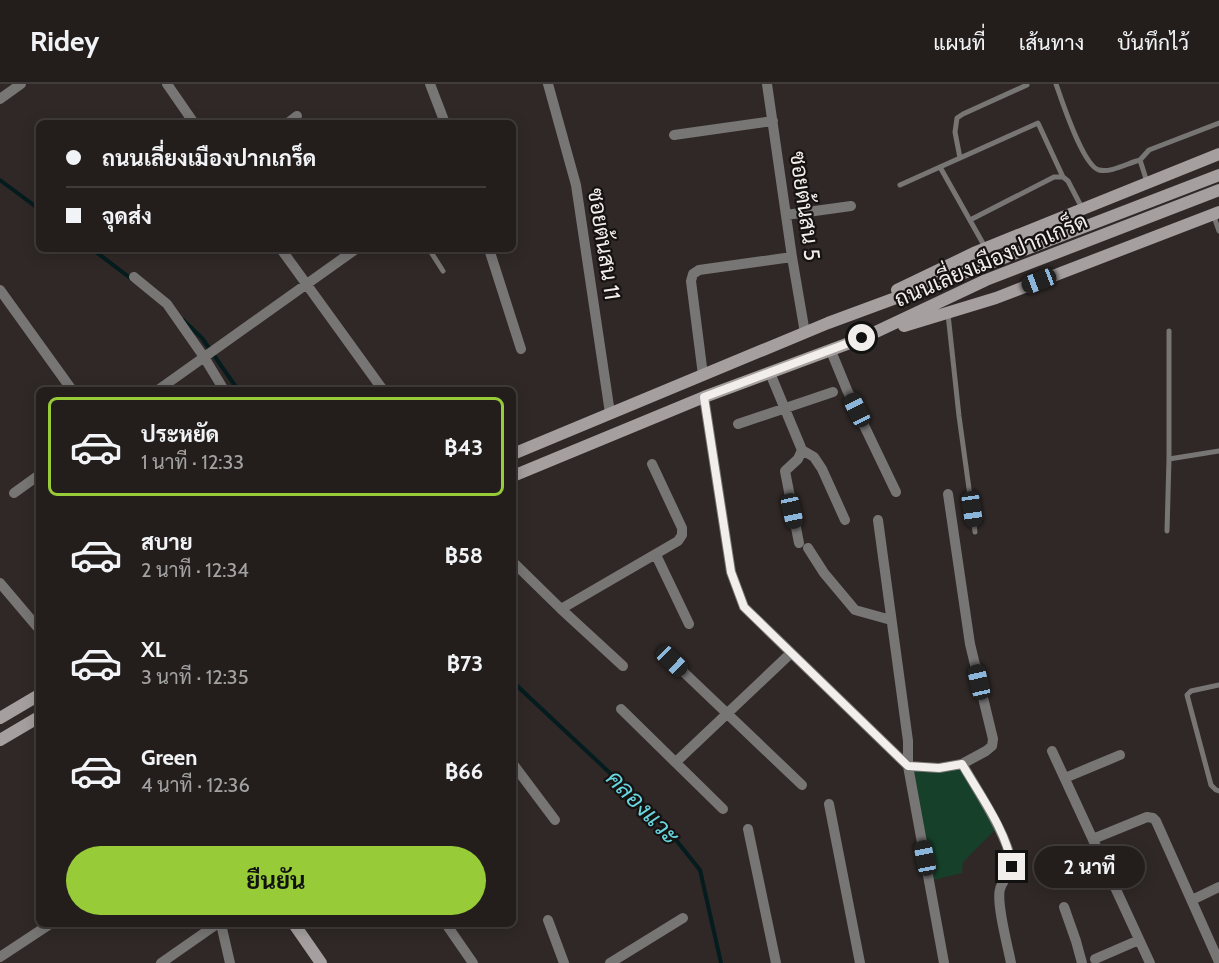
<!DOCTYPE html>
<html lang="th">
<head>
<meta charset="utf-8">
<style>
  body { margin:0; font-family:Cabin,Sarabun,sans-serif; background:#2f2b29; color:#f1f3f6; height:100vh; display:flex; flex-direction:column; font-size:22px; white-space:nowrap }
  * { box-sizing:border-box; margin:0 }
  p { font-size:20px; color:#a3a2a3 }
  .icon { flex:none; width:33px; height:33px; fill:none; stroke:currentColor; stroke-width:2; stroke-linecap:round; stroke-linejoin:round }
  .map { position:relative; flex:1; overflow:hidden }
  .details { position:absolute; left:36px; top:303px; width:480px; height:540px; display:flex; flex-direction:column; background:#231e1c; border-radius:9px; box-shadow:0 3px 15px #0003,0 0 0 2px #403c3b }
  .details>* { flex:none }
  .hud { position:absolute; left:36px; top:36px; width:480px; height:132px; border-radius:9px; box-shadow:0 3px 15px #0003,0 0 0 2px #403c3b; display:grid; align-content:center; height:132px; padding:0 30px; background:#231e1c }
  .end { position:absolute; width:27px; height:27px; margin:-14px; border:8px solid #f2eeec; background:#111; box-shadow:0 0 0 3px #111 }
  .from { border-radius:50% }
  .bubble { position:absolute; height:42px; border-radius:21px; background:#231e1c; box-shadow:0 3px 15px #0003,0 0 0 2px #403c3b; font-size:20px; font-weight:700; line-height:42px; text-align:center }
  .car { position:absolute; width:18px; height:36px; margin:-18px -9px; border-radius:8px; box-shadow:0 0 4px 2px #0007; background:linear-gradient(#222 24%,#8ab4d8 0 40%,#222 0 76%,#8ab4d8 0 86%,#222 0) }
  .hud b { display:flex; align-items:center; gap:21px; height:57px; font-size:22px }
  .hud b+b { border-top:2px solid #403c3b }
  .hud i { width:15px; height:15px; background:#f1f3f6 }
  ul { padding:10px 0 0; list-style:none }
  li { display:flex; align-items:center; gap:18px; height:99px; margin:0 12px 9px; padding:0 18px; border:3px solid transparent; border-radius:9px }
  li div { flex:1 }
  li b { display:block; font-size:22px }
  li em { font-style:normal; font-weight:700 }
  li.active { border-color:#97cc38 }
  li>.icon { width:54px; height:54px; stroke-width:1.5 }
  .button { display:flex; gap:12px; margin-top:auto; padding:12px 30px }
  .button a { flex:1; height:69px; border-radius:36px; background:#97cc38; color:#111; font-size:24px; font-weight:700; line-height:69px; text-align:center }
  header { display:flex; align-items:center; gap:36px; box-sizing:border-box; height:84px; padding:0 30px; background:#231e1c; border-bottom:2px solid #403c3b }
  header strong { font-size:28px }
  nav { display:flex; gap:33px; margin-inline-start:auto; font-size:21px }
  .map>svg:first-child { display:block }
  .green { fill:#17402b }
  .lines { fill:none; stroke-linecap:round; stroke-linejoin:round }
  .stream { stroke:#051c1e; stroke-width:4 }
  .lane { stroke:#787575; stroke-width:5 }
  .street { stroke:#787575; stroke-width:10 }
  .secondary { stroke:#a59f9f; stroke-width:12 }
  .route { stroke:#f2eeec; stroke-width:8 }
  .labels { text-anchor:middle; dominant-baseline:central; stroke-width:4.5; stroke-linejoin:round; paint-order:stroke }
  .street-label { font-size:22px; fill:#f2eeec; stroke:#151211 }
  .water-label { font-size:24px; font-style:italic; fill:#67d6df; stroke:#151211 }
</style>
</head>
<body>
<header>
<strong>Ridey</strong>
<nav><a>แผนที่</a><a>เส้นทาง</a><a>บันทึกไว้</a></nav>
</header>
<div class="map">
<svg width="1219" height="879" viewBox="0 0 1219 879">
  <rect width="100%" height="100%" fill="#2f2826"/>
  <!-- green -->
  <path class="green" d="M 962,680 L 998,743 L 963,778 L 962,789 L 929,797 L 908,682 Z"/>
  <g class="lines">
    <!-- stream -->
    <path class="stream" d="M 0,96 L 39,125
      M 92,165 L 133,196
      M 183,236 L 202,254 L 238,306
      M 513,598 L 660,736 L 700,786 L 721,879"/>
    <!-- lane -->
    <path class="lane" d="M 1056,0 C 1062,17 1083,82 1099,86 C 1111,89 1128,79 1140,76
      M 960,74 L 955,48 L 957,34 L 963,30 L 1027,1 L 1026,0
      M 940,83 L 1038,39 L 1063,93
      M 1147,98 L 1140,76 L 1149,66 L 1219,39
      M 900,101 L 940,83 L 985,163
      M 1213,130 L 1219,147
      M 970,136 L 1054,93 L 1063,93 L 1068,97 L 1082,124
      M 429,165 L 443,187
      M 948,230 L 959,332 L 975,448
      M 468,305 L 469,306
      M 1169,375 L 1219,367
      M 1167,447 L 1169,375 L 1169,247
      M 1219,601 L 1191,607 L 1187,611 L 1211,701 L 1216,706 L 1219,707"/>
    <!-- street -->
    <path class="street" d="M 167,0 L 194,39
      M 430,0 L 445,39
      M 548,0 L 576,101 L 610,329
      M 767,0 L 792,173 L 805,249
      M 0,15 L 21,0
      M 288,39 L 297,32
      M 674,51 L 773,37
      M 786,131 L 851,122
      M 281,165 L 383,306
      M 489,165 L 521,265
      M 134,193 L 167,220 L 204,273 L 224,306
      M 0,206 L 72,306
      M 831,267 L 847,306 L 896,408
      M 770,289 L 802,366 L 814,373 L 822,385 L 845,436
      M 703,291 L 691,197 L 693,190 L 699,186 L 792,173
      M 158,306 L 356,165
      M 704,313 L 731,488 L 744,523 L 908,682 L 939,684 L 962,680 L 986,667 L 992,662 L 993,655 L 970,560 L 948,410
      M 738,340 L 833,308
      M 14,409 L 39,391
      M 878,436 L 908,657 L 908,682 L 944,879
      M 799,459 L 785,387 L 798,375 L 802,366
      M 808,464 L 824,489 L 855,526 L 891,536
      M 656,471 L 689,540
      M 513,478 L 561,525 L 678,457 L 682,451 L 682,444 L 652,380
      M 0,499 L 39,545
      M 561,525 L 623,582
      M 672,577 L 802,701
      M 621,625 L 723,725
      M 1052,667 L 1150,879
      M 676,678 L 791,569
      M 513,680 L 555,736
      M 962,680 C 975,702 1011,757 1011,780 C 1011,789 1002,797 1000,805 C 996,819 1008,863 1011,879
      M 1065,694 L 1120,671
      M 829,720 L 860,879
      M 748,745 L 776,879
      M 1093,755 L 1147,733 L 1153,734 L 1156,737 L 1219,878
      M 1192,816 L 1219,803
      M 1064,823 L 1076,857 L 1082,879
      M 548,836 L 564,879
      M 221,840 L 230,879
      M 446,840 L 473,879
      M 0,873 L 50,840
      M 1095,875 L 1139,856
      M 161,879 L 217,840
      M 610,879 L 683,834"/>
    <!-- secondary -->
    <path class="secondary" d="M 897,206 L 976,168 L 1219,70
      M 904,242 L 996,214 L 1219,128
      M 513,370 L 828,239 L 985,181 L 1219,91
      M 513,392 L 704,313 L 863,254 L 986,196 L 1219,106
      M 0,634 L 39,611
      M 0,656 L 39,633
      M 294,840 L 321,879"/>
  </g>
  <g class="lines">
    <!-- route -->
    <path class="route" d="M 862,254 L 704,313 L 731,488 L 744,523 L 908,682 L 939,684 L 962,680 C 980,711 1007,747 1012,783"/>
  </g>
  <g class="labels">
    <!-- street labels -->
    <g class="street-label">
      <text transform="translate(805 122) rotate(82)">ซอยต้นสน 5</text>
      <text transform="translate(604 160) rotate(81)">ซอยต้นสน 11</text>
      <text transform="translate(991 176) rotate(-23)">ถนนเลี่ยงเมืองปากเกร็ด</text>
    </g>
    <!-- water labels -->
    <g class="water-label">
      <text transform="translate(643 723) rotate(46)">คลองแวะ</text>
    </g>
  </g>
</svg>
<i class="end from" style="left:862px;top:254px"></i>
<i class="end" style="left:1012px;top:783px"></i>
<div class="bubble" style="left:1034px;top:762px;width:111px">2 นาที</div>
<i class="car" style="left:1039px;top:197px;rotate:249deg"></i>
<i class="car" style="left:857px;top:326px;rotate:334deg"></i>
<i class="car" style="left:972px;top:425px;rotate:172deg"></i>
<i class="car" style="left:792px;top:427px;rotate:168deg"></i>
<i class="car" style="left:672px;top:577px;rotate:134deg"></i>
<i class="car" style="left:979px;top:598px;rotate:347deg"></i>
<i class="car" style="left:925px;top:774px;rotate:349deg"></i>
<div class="hud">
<b><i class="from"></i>ถนนเลี่ยงเมืองปากเกร็ด</b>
<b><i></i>จุดส่ง</b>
</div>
<section class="details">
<ul>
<li class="active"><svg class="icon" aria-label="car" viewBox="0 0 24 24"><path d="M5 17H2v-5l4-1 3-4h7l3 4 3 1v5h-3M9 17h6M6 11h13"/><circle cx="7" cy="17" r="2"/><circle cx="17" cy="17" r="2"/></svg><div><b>ประหยัด</b><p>1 นาที · 12:33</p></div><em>฿43</em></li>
<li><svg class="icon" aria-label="car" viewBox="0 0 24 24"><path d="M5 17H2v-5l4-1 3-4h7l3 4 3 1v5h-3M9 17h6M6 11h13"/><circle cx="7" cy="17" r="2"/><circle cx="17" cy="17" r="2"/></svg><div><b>สบาย</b><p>2 นาที · 12:34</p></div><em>฿58</em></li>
<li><svg class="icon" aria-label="car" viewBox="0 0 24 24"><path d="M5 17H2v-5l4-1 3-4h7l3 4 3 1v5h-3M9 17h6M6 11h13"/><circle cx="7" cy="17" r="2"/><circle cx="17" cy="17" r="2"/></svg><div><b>XL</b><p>3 นาที · 12:35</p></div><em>฿73</em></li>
<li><svg class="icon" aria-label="car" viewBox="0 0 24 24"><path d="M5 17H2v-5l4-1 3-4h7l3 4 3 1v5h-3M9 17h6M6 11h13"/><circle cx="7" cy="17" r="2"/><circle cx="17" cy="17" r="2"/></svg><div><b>Green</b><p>4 นาที · 12:36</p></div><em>฿66</em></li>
</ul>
<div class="button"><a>ยืนยัน</a></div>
</section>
</div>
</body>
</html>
